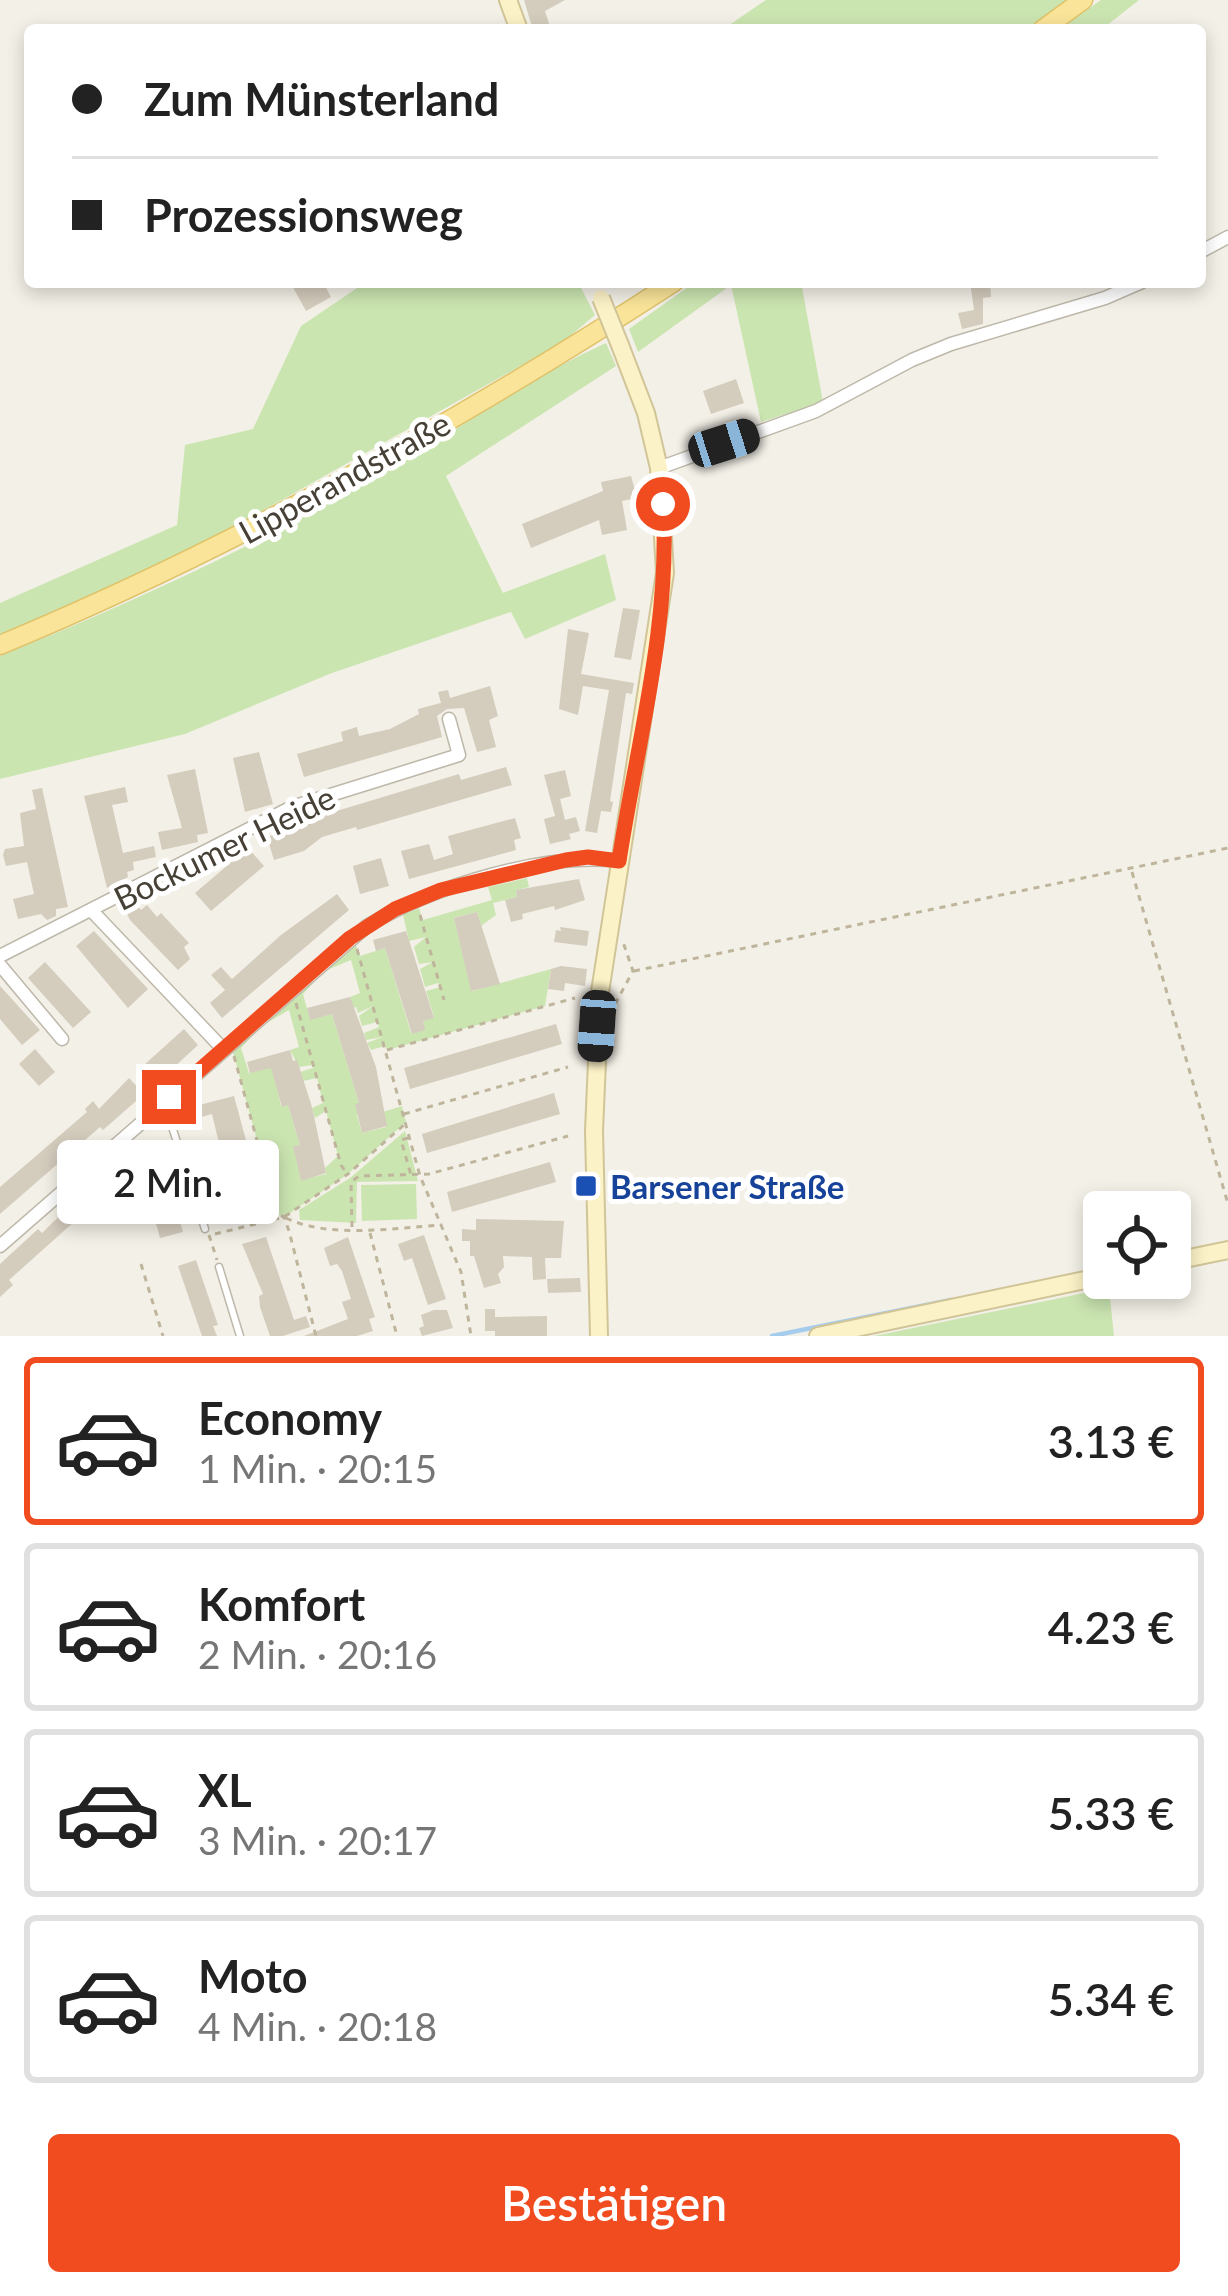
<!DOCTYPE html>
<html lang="de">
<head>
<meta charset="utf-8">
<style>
  body { margin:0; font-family:Lato,sans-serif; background:#f2f2f2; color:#222; height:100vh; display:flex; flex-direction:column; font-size:45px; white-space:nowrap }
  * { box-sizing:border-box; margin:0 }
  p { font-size:39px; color:#767676 }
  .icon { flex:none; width:66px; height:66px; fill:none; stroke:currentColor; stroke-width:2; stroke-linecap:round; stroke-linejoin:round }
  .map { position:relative; height:1336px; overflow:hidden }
  .details { display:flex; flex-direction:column; background:#fff; flex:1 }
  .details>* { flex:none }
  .banner { position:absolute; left:24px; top:24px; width:1182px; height:264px; border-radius:12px; box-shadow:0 6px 18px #0003; display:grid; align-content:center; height:264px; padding:0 48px; background:#fff }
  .controls { position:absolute; left:1083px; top:1191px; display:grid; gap:24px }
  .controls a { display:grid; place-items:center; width:108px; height:108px; border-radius:12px; background:#fff; box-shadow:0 6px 18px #0003; font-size:60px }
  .end { position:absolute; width:54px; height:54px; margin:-27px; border:15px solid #f14b20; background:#fff; box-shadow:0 0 0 6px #fff }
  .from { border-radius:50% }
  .bubble { position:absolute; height:84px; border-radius:12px; background:#fff; box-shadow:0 6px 18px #0003; font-size:39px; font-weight:600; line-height:84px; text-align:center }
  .car { position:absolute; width:36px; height:72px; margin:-36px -18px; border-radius:15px; box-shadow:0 0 9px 3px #0007; background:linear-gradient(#222 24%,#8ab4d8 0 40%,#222 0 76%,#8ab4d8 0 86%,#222 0) }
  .banner b { display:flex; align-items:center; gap:42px; height:114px; font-size:45px }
  .banner b+b { border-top:3px solid #e0e0e0 }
  .banner i { width:30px; height:30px; background:#222 }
  ul { padding:21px 0 0; list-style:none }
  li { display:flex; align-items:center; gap:36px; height:168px; margin:0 24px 18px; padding:0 24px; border:6px solid #e0e0e0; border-radius:12px }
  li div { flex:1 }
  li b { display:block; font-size:45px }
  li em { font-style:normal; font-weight:600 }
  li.current { border-color:#f14b20 }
  li>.icon { width:108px; height:108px; stroke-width:1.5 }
  .primary-button { display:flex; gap:24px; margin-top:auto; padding:24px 48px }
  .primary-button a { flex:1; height:138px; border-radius:12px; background:#f14b20; color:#fff; font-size:48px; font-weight:600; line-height:138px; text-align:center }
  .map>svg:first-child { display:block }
  .green { fill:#cbe5b1 }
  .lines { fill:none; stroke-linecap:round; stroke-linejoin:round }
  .stream { stroke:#a6cced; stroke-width:4.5 }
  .building { fill:#d4ccbd }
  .lane-casing { stroke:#beb8aa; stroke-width:9 }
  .street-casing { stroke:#beb8aa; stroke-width:15 }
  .secondary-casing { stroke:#d1c598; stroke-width:20 }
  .primary-casing { stroke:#dfc269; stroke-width:21 }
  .path { stroke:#bfb59c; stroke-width:3; stroke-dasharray:6 6; stroke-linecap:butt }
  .lane { stroke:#fff; stroke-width:6 }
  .street { stroke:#fff; stroke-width:12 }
  .secondary { stroke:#fcf2c7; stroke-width:16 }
  .primary { stroke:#fae499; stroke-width:18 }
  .secondary-bridge-casing { stroke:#d1c598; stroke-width:20; stroke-linecap:butt }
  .secondary-bridge { stroke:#fcf2c7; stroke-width:16 }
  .route { stroke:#f14b20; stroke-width:15 }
  .transit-dot { fill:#1a4fb4; stroke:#fff; stroke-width:4.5 }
  .labels { text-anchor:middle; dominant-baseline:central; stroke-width:10; stroke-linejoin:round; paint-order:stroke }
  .street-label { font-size:33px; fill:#464036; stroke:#fff }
  .transit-label { font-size:33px; font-weight:bold; fill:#164399; stroke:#fff; text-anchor:start }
</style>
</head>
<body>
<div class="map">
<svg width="1228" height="1336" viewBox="0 0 1228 1336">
  <rect width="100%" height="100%" fill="#f3f0e7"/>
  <!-- green -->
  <path class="green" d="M 766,0 L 1070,0 L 1027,30 L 722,30 Z
    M 1101,0 L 1139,0 L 1101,30 L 1059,30 Z
    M 366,282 L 578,282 L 595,315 L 563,342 L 200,546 L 0,635 L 0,603 L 177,525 L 185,445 L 253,429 L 301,326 Z
    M 695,282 L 801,282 L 823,402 L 761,422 L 731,285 L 638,352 L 629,329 Z
    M 606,343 L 616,366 L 446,476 L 503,593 L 605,554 L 616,600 L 525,639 L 511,612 L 332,673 L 185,734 L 0,779 L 0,656 C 137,601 272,538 399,464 C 468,423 533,376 606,343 Z
    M 527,878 L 529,887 L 516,890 L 517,897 L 493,903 L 496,915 L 481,926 L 477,912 L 454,918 L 472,991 L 551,969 L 545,1006 L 387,1050 L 385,1046 L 371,1050 L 367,1043 L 382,1037 L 366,1040 L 364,1033 L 379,1027 L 377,1022 L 362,1026 L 359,1016 L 373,1006 L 358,1013 L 356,1007 L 353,1008 L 350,997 L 360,993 L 351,960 L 327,970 L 356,945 L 360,956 L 385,948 L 411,1033 L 424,1030 L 423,1021 L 434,1017 L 426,991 L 440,987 L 438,983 L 425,987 L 420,969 L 433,962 L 419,964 L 414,947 L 426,937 L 409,941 L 403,915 L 419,908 L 423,920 L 492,900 L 488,887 Z
    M 319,977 L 303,994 L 310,1019 L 332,1014 L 359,1103 L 357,1115 L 362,1133 L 386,1127 L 383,1112 L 402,1106 L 406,1122 L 348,1174 L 284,1217 L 277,1214 L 233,1052 L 259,1029 L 241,1048 L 249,1073 L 273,1067 L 281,1106 L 288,1105 L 300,1145 L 294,1146 L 301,1180 L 326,1174 L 325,1168 L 338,1156 L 326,1111 L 315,1118 L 312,1108 L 323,1103 L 317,1078 L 303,1081 L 300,1072 L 313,1068 L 313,1065 L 299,1067 L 290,1050 L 299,1047 L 289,1010 L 265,1024 Z
    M 405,1131 L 418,1181 L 357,1182 L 356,1223 L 300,1220 L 299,1210 L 350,1178 Z
    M 416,1184 L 417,1219 L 362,1221 L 361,1185 Z
    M 1109,1288 L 1114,1336 L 874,1336 Z"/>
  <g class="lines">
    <!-- stream -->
    <path class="stream" d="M 772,1336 L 951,1300"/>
  </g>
  <!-- building -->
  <path class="building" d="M 524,0 L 565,0 L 545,11 L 551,30 L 533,30 Z
    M 290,282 L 323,282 L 331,297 L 306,311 Z
    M 970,282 L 990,282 L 991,297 L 983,298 L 983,324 L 962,329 L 958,313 L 974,310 Z
    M 736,379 L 744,403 L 711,414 L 703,391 Z
    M 631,476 L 637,498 L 622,501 L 627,530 L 602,535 L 599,520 L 531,548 L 522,524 L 603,491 L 601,482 Z
    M 623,608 L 640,610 L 631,660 L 614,657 Z
    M 568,629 L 589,633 L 581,674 L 634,683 L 632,694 L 626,693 L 610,801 L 613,802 L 611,812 L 601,811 L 597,833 L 585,831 L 609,690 L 583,686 L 578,715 L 559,709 Z
    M 490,686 L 498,716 L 489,720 L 496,747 L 477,752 L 464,708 L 447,709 L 437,716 L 442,737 L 304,777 L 297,754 L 343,741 L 341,732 L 357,727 L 359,736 L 390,729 L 419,714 L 418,709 L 441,703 L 438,692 L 448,690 L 450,698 Z
    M 259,752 L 273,804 L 245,812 L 233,758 Z
    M 506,767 L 512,785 L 357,830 L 356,827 L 322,837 L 304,851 L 274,860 L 267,837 L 296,828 L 307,820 L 459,774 L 461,780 Z
    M 195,769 L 208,833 L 197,835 L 198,842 L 162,850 L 158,832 L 182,828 L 167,775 Z
    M 565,770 L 571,796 L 560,799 L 565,820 L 576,817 L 580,831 L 569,834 L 571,839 L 550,844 L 544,819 L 555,816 L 544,775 Z
    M 125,787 L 128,802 L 112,805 L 123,853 L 154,846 L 156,857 L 133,862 L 134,870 L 127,872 L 128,877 L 107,888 L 84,796 Z
    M 42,788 L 68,907 L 56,909 L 56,916 L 47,920 L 41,914 L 18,919 L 13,899 L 34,894 L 27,862 L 6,866 L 3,855 L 5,849 L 24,846 L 20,813 L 36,809 L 32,790 Z
    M 515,818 L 521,838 L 514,840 L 516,850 L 409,879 L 401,851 L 429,844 L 434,860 L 453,854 L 448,836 Z
    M 248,848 L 264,866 L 211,911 L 195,893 Z
    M 381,858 L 389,886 L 360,894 L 353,866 Z
    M 579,879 L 585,900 L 555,910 L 554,906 L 522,914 L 523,919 L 511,922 L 505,900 L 517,897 L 516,890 Z
    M 337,894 L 349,910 L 222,1018 L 210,1003 L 225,990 L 211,975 L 221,967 L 232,979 L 281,935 Z
    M 137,905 L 141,910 L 147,905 L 157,917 L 161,913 L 189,943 L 184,947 L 190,959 L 178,970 L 130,920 L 127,914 Z
    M 477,912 L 500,984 L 471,991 L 454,918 Z
    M 560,927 L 589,931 L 587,946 L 554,942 L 556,930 L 561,931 Z
    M 94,931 L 148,989 L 128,1008 L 76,946 Z
    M 406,931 L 434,1018 L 423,1021 L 425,1030 L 412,1034 L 385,948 L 376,951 L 373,940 Z
    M 45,962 L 91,1012 L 73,1028 L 28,978 Z
    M 561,966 L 587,969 L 585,986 L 565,983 L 564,991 L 548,989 L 551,969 Z
    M 0,986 L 40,1030 L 22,1045 L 0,1019 Z
    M 350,997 L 376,1067 L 387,1126 L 362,1133 L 355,1104 L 359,1103 L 332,1014 L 310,1020 L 307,1008 Z
    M 556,1024 L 562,1044 L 410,1089 L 404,1068 Z
    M 184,1029 L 198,1045 L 159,1081 L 144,1065 Z
    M 35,1049 L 55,1072 L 39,1086 L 19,1064 Z
    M 290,1050 L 293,1061 L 297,1060 L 312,1107 L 326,1173 L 301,1181 L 293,1146 L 300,1145 L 288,1105 L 282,1107 L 271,1068 L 250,1073 L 247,1062 Z
    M 129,1078 L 144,1094 L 103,1130 L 100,1127 L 0,1214 L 0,1187 L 87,1112 L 85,1109 L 93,1101 L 99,1109 Z
    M 554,1093 L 560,1114 L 427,1153 L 422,1134 Z
    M 234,1096 L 265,1211 L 244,1217 L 225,1168 L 212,1114 L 191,1120 L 188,1108 Z
    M 157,1147 L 183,1232 L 160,1238 L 139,1163 L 135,1165 L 132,1154 Z
    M 550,1162 L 556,1182 L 452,1212 L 447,1192 Z
    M 92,1184 L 103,1196 L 9,1280 L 13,1285 L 0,1297 L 0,1264 L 38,1229 L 42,1233 Z
    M 476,1219 L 564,1221 L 561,1258 L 545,1258 L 546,1279 L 533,1280 L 532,1257 L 503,1256 L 504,1267 L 498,1274 L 501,1283 L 484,1288 L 474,1256 L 470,1256 L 470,1241 L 462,1241 L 462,1229 L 476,1230 Z
    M 424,1235 L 446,1299 L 428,1305 L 412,1258 L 404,1261 L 398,1244 Z
    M 266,1237 L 294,1320 L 306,1316 L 310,1327 L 283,1336 L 270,1336 L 260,1307 L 259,1296 L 263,1294 L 242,1244 Z
    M 348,1237 L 375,1317 L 369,1319 L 373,1331 L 357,1336 L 304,1336 L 348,1319 L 342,1302 L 351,1299 L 342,1271 L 337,1264 L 330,1266 L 324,1248 Z
    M 196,1260 L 218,1325 L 213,1326 L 217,1336 L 202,1336 L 178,1266 Z
    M 580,1278 L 581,1292 L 548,1293 L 547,1279 Z
    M 485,1309 L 495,1309 L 495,1317 L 547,1316 L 547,1336 L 495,1336 L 495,1331 L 485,1331 Z
    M 434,1310 L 447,1310 L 453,1328 L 422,1336 L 419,1328 L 424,1326 L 421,1315 Z"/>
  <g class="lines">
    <defs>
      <path id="lane" d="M 165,1105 L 205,1229
        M 219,1267 L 240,1336"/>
      <path id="street" d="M 1200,252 L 1228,237
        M 659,468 L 816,411 L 912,360 L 951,344 L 1105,298 L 1142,282
        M 92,911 L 223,1049
        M 0,956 L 292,807 L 459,755 L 449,719
        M 0,965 L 62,1039
        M 0,1246 L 367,926 C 432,887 543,852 619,861"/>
      <path id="secondary" d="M 508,0 L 519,30
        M 1170,1262 L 1228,1250
        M 599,1336 L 594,1131 L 600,992 L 665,573 L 659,468 L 646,413 L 620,345
        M 818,1336 L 1104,1276"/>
      <path id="primary" d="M 1042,30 L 1083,0
        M 0,645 C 236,547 460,421 674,282"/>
    </defs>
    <!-- lane casing -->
    <use href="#lane" class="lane-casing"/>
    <!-- street casing -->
    <use href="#street" class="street-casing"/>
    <!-- secondary casing -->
    <use href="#secondary" class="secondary-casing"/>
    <!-- primary casing -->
    <use href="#primary" class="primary-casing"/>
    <!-- path -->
    <path class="path" d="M 1132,872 L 1228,1204
      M 420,915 L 444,1000
      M 357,949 L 420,1176 L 441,1225
      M 634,971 L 1228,848
      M 296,1003 L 341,1165 L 346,1172
      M 615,1004 L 633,971 L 623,942
      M 387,1050 L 575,998
      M 234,1056 L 277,1214 L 284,1217 L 289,1231 L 316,1336
      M 404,1114 L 568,1067
      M 408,1138 L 401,1140 L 411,1175
      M 286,1218 C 330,1239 393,1228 441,1225 L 461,1272 L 471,1336
      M 352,1227 L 351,1182 L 359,1176 L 429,1174 L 568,1136
      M 370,1233 L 397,1336
      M 215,1234 L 284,1217 L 348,1174 L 405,1124
      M 209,1235 L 217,1260
      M 141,1264 L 163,1336
      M 1111,1289 L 1162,1278"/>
    <!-- lane -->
    <use href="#lane" class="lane"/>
    <!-- street -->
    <use href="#street" class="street"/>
    <!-- secondary -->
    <use href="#secondary" class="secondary"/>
    <!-- primary -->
    <use href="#primary" class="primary"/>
    <defs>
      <path id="secondary-bridge" d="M 601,298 L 620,345"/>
    </defs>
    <!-- secondary-bridge casing -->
    <use href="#secondary-bridge" class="secondary-bridge-casing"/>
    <!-- secondary-bridge -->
    <use href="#secondary-bridge" class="secondary-bridge"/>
  </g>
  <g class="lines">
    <!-- route -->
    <path class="route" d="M 169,1097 L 350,938 L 395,909 L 441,890 L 566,860 L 588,857 L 619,861 C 637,743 671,624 663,504"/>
  </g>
  <!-- markers -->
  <rect class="transit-dot" x="574" y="1174" width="24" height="24" rx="6"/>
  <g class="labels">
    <!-- street labels -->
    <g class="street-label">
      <text transform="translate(344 477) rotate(-29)">Lipperandstraße</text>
      <text transform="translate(224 847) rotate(-26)">Bockumer Heide</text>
    </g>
    <!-- transit labels -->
    <g class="transit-label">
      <text x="610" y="1186">Barsener Straße</text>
    </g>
  </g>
</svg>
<div class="controls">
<a><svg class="icon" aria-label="locate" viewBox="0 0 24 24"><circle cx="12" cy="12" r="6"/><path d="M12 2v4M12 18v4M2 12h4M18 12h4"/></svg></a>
</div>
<i class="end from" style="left:663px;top:504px"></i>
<i class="end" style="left:169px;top:1097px"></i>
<div class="bubble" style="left:57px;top:1140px;width:222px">2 Min.</div>
<i class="car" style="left:724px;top:443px;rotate:72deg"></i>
<i class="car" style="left:597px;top:1026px;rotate:184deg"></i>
<div class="banner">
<b><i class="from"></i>Zum Münsterland</b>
<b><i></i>Prozessionsweg</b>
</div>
</div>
<section class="details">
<ul>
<li class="current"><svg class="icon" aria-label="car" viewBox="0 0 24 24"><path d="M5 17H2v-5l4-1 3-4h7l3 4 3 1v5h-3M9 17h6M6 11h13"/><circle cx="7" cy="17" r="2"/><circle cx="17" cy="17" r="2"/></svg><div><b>Economy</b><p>1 Min. · 20:15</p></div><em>3.13 €</em></li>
<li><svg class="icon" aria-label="car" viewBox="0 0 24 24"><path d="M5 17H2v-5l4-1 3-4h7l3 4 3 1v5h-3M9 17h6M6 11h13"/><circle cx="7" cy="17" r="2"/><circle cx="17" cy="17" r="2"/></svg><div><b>Komfort</b><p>2 Min. · 20:16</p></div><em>4.23 €</em></li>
<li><svg class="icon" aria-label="car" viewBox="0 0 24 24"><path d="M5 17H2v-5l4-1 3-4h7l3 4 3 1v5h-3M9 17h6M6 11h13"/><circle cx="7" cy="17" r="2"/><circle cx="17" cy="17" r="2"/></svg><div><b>XL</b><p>3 Min. · 20:17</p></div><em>5.33 €</em></li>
<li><svg class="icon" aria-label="car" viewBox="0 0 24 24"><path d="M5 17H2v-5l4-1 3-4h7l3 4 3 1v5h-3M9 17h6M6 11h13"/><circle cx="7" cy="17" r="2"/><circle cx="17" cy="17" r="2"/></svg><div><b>Moto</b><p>4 Min. · 20:18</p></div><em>5.34 €</em></li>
</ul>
<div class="primary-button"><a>Bestätigen</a></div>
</section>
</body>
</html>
